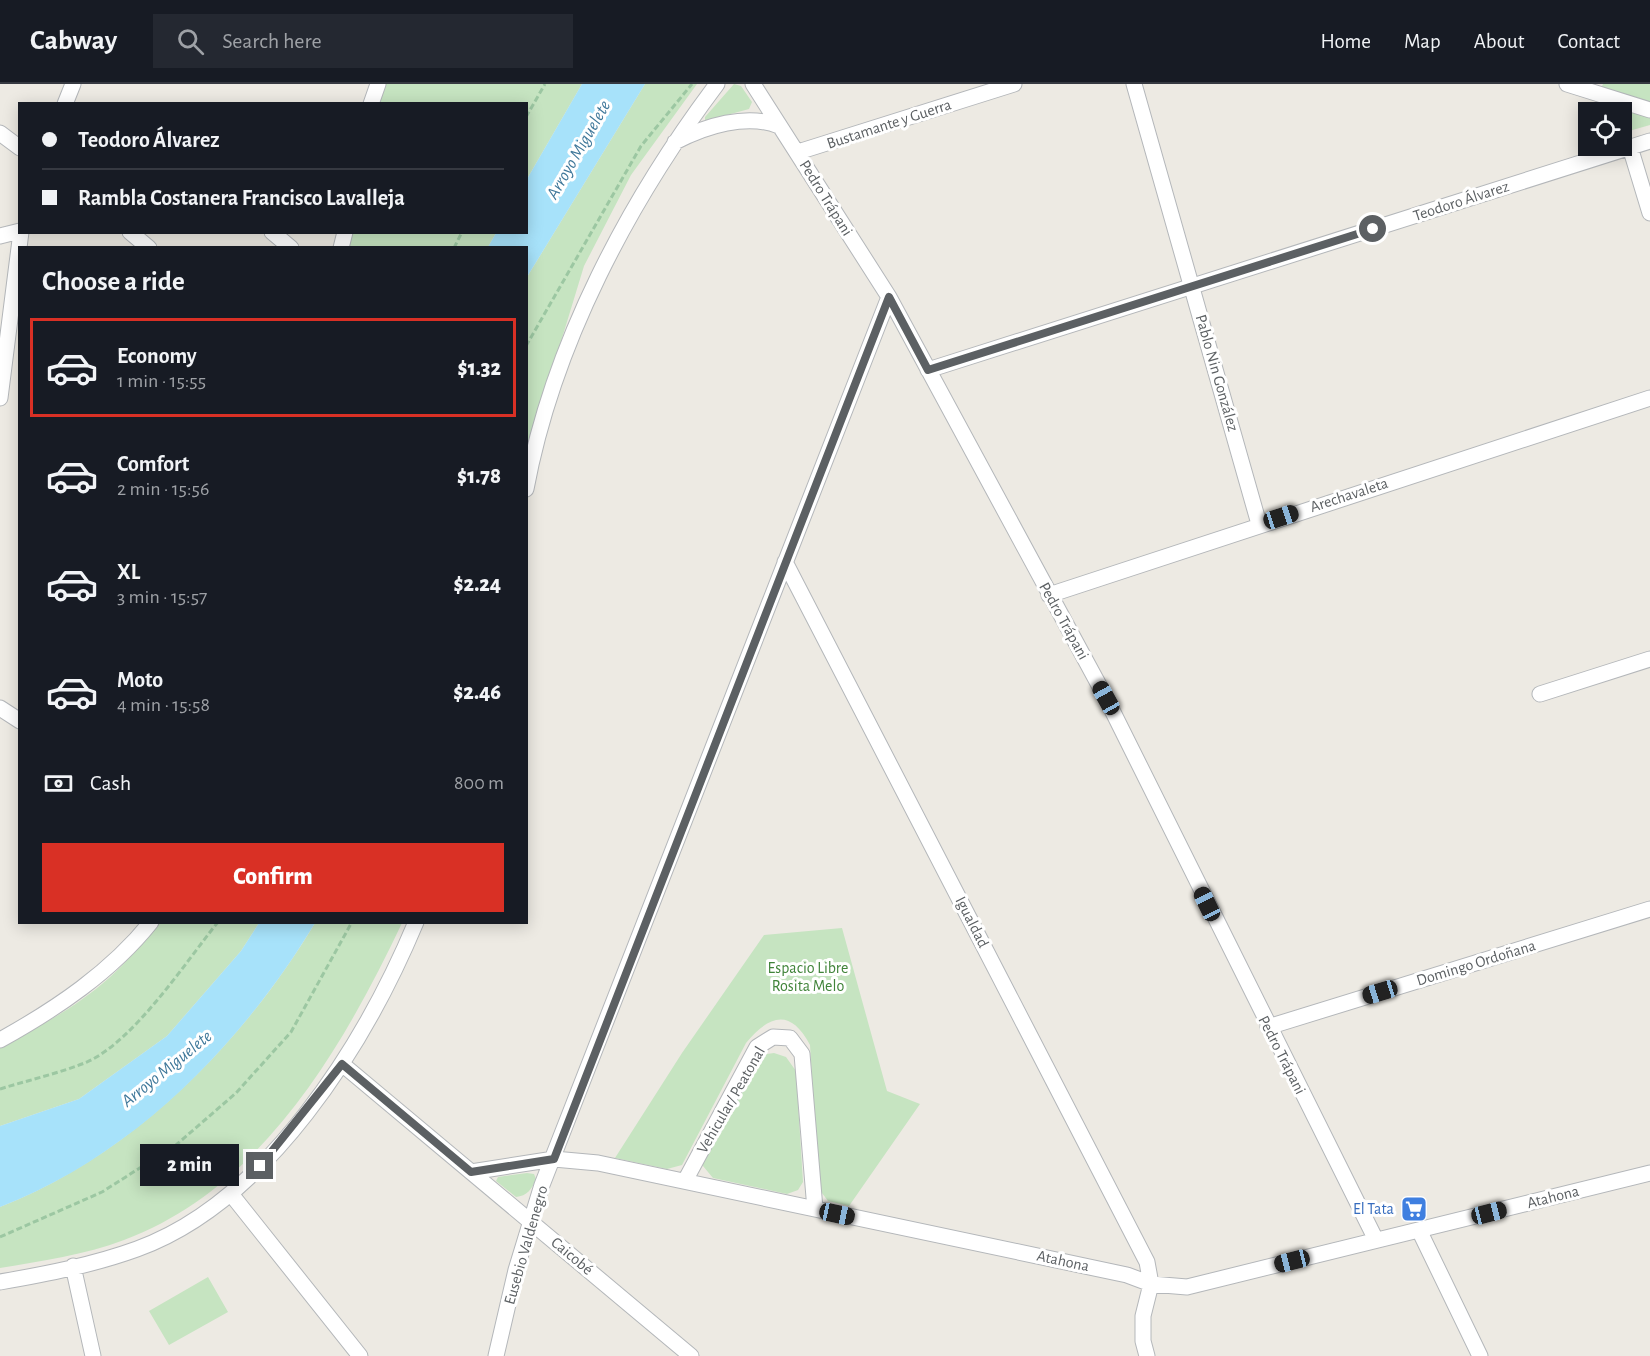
<!DOCTYPE html>
<html lang="en">
<head>
<meta charset="utf-8">
<style>
  body { margin:0; font-family:"Alegreya Sans",sans-serif; background:#242831; color:#f1f3f6; height:100vh; display:flex; flex-direction:column; font-size:22px; white-space:nowrap }
  * { box-sizing:border-box; margin:0 }
  p { font-size:20px; color:#9ea1a6 }
  .icon { flex:none; width:33px; height:33px; fill:none; stroke:currentColor; stroke-width:2; stroke-linecap:round; stroke-linejoin:round }
  .map { position:relative; flex:1; overflow:hidden }
  .panel { position:absolute; left:18px; top:162px; width:510px; height:678px; display:flex; flex-direction:column; background:#171b24; border-radius:0px; box-shadow:0 3px 15px #0003 }
  .panel>* { flex:none }
  .hud { position:absolute; left:18px; top:18px; width:510px; height:132px; border-radius:0px; box-shadow:0 3px 15px #0003; display:grid; align-content:center; height:132px; padding:0 24px; background:#171b24 }
  .controls { position:absolute; left:1578px; top:18px; display:grid; gap:12px }
  .controls a { display:grid; place-items:center; width:54px; height:54px; border-radius:0px; background:#171b24; box-shadow:0 3px 15px #0003; font-size:30px }
  .end { position:absolute; width:27px; height:27px; margin:-14px; border:8px solid #5c6063; background:#fff; box-shadow:0 0 0 3px #fff }
  .from { border-radius:50% }
  .bubble { position:absolute; height:42px; border-radius:0px; background:#171b24; box-shadow:0 3px 15px #0003; font-size:20px; font-weight:800; line-height:42px; text-align:center }
  .car { position:absolute; width:18px; height:36px; margin:-18px -9px; border-radius:8px; box-shadow:0 0 4px 2px #0007; background:linear-gradient(#222 24%,#8ab4d8 0 40%,#222 0 76%,#8ab4d8 0 86%,#222 0) }
  .hud b { display:flex; align-items:center; gap:21px; height:57px; font-size:22px }
  .hud b+b { border-top:2px solid #363941 }
  .hud i { width:15px; height:15px; background:#f1f3f6 }
  ul { padding:0; list-style:none }
  li { display:flex; align-items:center; gap:18px; height:99px; margin:0 12px 9px; padding:0 12px; border:3px solid transparent; border-radius:0px }
  li div { flex:1 }
  li b { display:block; font-size:22px }
  li em { font-style:normal; font-weight:800 }
  li.on { border-color:#d93025 }
  li>.icon { width:54px; height:54px; stroke-width:1.5 }
  h2 { padding:0 24px; font-size:27px; line-height:72px }
  .pay { display:flex; align-items:center; gap:15px; height:66px; padding:0 24px; font-size:22px }
  .pay p { margin-inline-start:auto }
  .action { display:flex; gap:12px; margin-top:auto; padding:12px 24px }
  .action a { flex:1; height:69px; border-radius:0px; background:#d93025; color:#fff; font-size:24px; font-weight:800; line-height:69px; text-align:center }
  header { display:flex; align-items:center; gap:36px; box-sizing:border-box; height:84px; padding:0 30px; background:#171b24; border-bottom:2px solid #363941 }
  header strong { font-size:28px }
  nav { display:flex; gap:33px; margin-inline-start:auto; font-size:21px }
  .search { width:420px; height:54px; background:#242831; display:flex; align-items:center; gap:15px; box-sizing:border-box; padding:0 21px; border-radius:0px; color:#9ea1a6; font-size:22px }
  .map>svg:first-child { display:block }
  .green { fill:#c6e4c1 }
  .water { fill:#a7e2fa }
  .lines { fill:none; stroke-linecap:round; stroke-linejoin:round }
  .minor-casing { stroke:#b4b7ba; stroke-width:17 }
  .path { stroke:#9cc7a2; stroke-width:3; stroke-dasharray:6 3; stroke-linecap:butt }
  .minor { stroke:#fff; stroke-width:15 }
  .route { stroke:#5c6063; stroke-width:8 }
  .labels { text-anchor:middle; dominant-baseline:central; stroke-width:6; stroke-linejoin:round; paint-order:stroke }
  .street-label { font-size:16px; fill:#5c6063; stroke:#fff }
  .park-label { font-size:16px; fill:#41843a; stroke:#fff }
  .shop-label { font-size:16px; fill:#366cbe; stroke:#fff; text-anchor:end }
  .water-label { font-size:18px; font-style:italic; fill:#3f789a; stroke:#fff }
</style>
</head>
<body>
<header>
<strong>Cabway</strong>
<div class="search"><svg class="icon" aria-label="search" viewBox="0 0 24 24"><circle cx="10" cy="10" r="6"/><path d="M15 15l6 6"/></svg>Search here</div>
<nav><a>Home</a><a>Map</a><a>About</a><a>Contact</a></nav>
</header>
<div class="map">
<svg width="1650" height="1272" viewBox="0 0 1650 1272">
  <rect width="100%" height="100%" fill="#edeae3"/>
  <!-- green -->
  <path class="green" d="M 386,0 L 582,0 L 527,95 L 526,20 L 379,20 Z
    M 645,0 L 697,0 L 631,91 L 584,182 L 527,369 L 527,193 Z
    M 734,0 L 741,2 L 752,18 L 749,25 L 705,37 L 705,33 Z
    M 1603,0 L 1650,0 L 1650,41 L 1622,49 L 1622,28 L 1606,28 L 1600,6 Z
    M 350,149 L 496,149 L 488,163 L 346,164 Z
    M 158,839 L 259,839 L 241,867 L 167,952 L 79,1015 L 0,1042 L 0,962 C 68,929 113,901 158,839 Z
    M 315,839 L 402,839 C 342,965 262,1104 124,1156 C 85,1171 41,1177 0,1184 L 0,1123 C 133,1071 243,959 315,839 Z
    M 842,844 L 887,1007 L 920,1020 L 849,1122 L 828,1117 L 819,1105 L 810,961 C 791,925 770,930 746,959 L 682,1081 L 667,1085 L 615,1074 L 682,969 L 764,851 Z
    M 774,969 L 786,973 L 796,987 L 803,1098 L 798,1106 L 787,1110 L 713,1094 L 703,1082 L 703,1075 L 755,978 L 767,970 Z
    M 527,1089 L 534,1090 L 536,1095 C 532,1105 527,1112 516,1113 L 496,1097 L 498,1093 Z
    M 208,1193 L 228,1228 L 169,1261 L 149,1227 Z"/>
  <!-- water -->
  <path class="water" d="M 582,0 L 645,0 L 527,193 L 526,164 L 488,163 L 496,149 L 526,148 L 527,95 Z
    M 259,839 L 315,839 C 242,960 134,1071 0,1123 L 0,1042 L 79,1015 L 167,952 L 241,867 Z"/>
  <g class="lines">
    <defs>
      <path id="minor" d="M 753,0 L 889,213 L 1106,614 L 1376,1156
        M 1134,0 L 1259,440
        M 1567,0 L 1650,26
        M 65,20 L 73,0
        M 371,20 L 378,0
        M 0,49 L 20,64
        M 675,58 C 705,42 747,29 779,42
        M 1630,63 L 1650,129
        M 798,68 L 1014,0
        M 130,148 L 149,164
        M 272,148 L 291,164
        M 0,152 L 20,147
        M 341,164 L 345,148
        M 928,286 L 1650,57
        M 0,314 L 21,148
        M 526,405 C 553,260 629,117 717,0
        M 785,478 L 1147,1178 L 1151,1200 L 1143,1232 L 1143,1257 L 1147,1272
        M 1049,511 L 1650,314
        M 1540,610 L 1650,575
        M 0,624 L 20,637
        M 1268,943 L 1650,825
        M 0,956 C 56,925 111,888 151,838
        M 342,980 L 691,1272
        M 471,1088 L 554,1075 L 598,1079 L 1127,1191 L 1151,1200 L 1187,1203 L 1650,1089
        M 686,1095 L 757,963 L 773,953 L 790,954 L 802,970 L 815,1125
        M 231,1110 L 360,1272
        M 1419,1146 L 1480,1272
        M 73,1182 L 93,1272
        M 0,1198 C 46,1190 93,1181 137,1165 C 267,1118 365,960 416,838
        M 496,1272 L 516,1186 L 542,1101 L 889,213"/>
    </defs>
    <!-- minor casing -->
    <use href="#minor" class="minor-casing"/>
    <!-- path -->
    <path class="path" d="M 526,33 L 545,0
      M 454,164 L 462,148
      M 526,262 L 641,62 L 692,0
      M 0,1005 C 29,996 60,989 87,978 C 134,957 185,879 218,838
      M 0,1153 L 102,1108 L 176,1061 L 236,1009 L 291,948 L 352,838"/>
    <!-- minor -->
    <use href="#minor" class="minor"/>
  </g>
  <g class="lines">
    <!-- route -->
    <path class="route" d="M 260,1082 L 342,980 L 471,1088 L 554,1075 L 889,213 L 928,286 L 1373,145"/>
  </g>
  <!-- icons -->
  <defs>
    <symbol id="supermarket-square" viewBox="-11 -11 22 22"><rect x="-9" y="-9" width="18" height="18" rx="4" fill="#3f7fe0" stroke="#fff"/><path d="M-6-5.5h2.5l.6 2H6L4.5 2H-2.5L-4.4-4H-6ZM-1.5 3.2a1.3 1.3 0 1 0 .1 0ZM3 3.2a1.3 1.3 0 1 0 .1 0Z" fill="#fff"/></symbol>
  </defs>
  <g fill-rule="evenodd">
    <use href="#supermarket-square" x="1399" y="1110" width="30" height="30"/>
  </g>
  <g class="labels">
    <!-- street labels -->
    <g class="street-label">
      <text transform="translate(889 40) rotate(-18)">Bustamante y Guerra</text>
      <text transform="translate(826 114) rotate(58)">Pedro Trápani</text>
      <text transform="translate(1461 117) rotate(-18)">Teodoro Álvarez</text>
      <text transform="translate(1217 289) rotate(74)">Pablo Nin González</text>
      <text transform="translate(1349 411) rotate(-18)">Arechavaleta</text>
      <text transform="translate(1064 537) rotate(61)">Pedro Trápani</text>
      <text transform="translate(972 838) rotate(63)">Igualdad</text>
      <text transform="translate(1476 879) rotate(-17)">Domingo Ordoñana</text>
      <text transform="translate(1282 971) rotate(63)">Pedro Trápani</text>
      <text transform="translate(731 1016) rotate(-60)">Vehicular/ Peatonal</text>
      <text transform="translate(1553 1113) rotate(-14)">Atahona</text>
      <text transform="translate(526 1161) rotate(-74)">Eusebio Valdenegro</text>
      <text transform="translate(572 1172) rotate(40)">Caicobé</text>
      <text transform="translate(1063 1177) rotate(12)">Atahona</text>
    </g>
    <!-- park labels -->
    <g class="park-label">
      <text x="808" y="884">Espacio Libre<tspan x="808" dy="18">Rosita Melo</tspan></text>
    </g>
    <!-- shop labels -->
    <g class="shop-label">
      <text x="1394" y="1125">El Tata</text>
    </g>
    <!-- water labels -->
    <g class="water-label">
      <text transform="translate(579 66) rotate(-60)">Arroyo Miguelete</text>
      <text transform="translate(167 985) rotate(-39)">Arroyo Miguelete</text>
    </g>
  </g>
</svg>
<div class="controls">
<a><svg class="icon" aria-label="locate" viewBox="0 0 24 24"><circle cx="12" cy="12" r="6"/><path d="M12 2v4M12 18v4M2 12h4M18 12h4"/></svg></a>
</div>
<i class="end from" style="left:1373px;top:145px"></i>
<i class="end" style="left:260px;top:1082px"></i>
<div class="bubble" style="left:140px;top:1060px;width:99px">2 min</div>
<i class="car" style="left:1281px;top:433px;rotate:72deg"></i>
<i class="car" style="left:1106px;top:614px;rotate:331deg"></i>
<i class="car" style="left:1207px;top:820px;rotate:334deg"></i>
<i class="car" style="left:1380px;top:908px;rotate:253deg"></i>
<i class="car" style="left:1489px;top:1129px;rotate:76deg"></i>
<i class="car" style="left:837px;top:1130px;rotate:102deg"></i>
<i class="car" style="left:1292px;top:1177px;rotate:256deg"></i>
<div class="hud">
<b><i class="from"></i>Teodoro Álvarez</b>
<b><i></i>Rambla Costanera Francisco Lavalleja</b>
</div>
<section class="panel">
<h2>Choose a ride</h2>
<ul>
<li class="on"><svg class="icon" aria-label="car" viewBox="0 0 24 24"><path d="M5 17H2v-5l4-1 3-4h7l3 4 3 1v5h-3M9 17h6M6 11h13"/><circle cx="7" cy="17" r="2"/><circle cx="17" cy="17" r="2"/></svg><div><b>Economy</b><p>1 min · 15:55</p></div><em>$1.32</em></li>
<li><svg class="icon" aria-label="car" viewBox="0 0 24 24"><path d="M5 17H2v-5l4-1 3-4h7l3 4 3 1v5h-3M9 17h6M6 11h13"/><circle cx="7" cy="17" r="2"/><circle cx="17" cy="17" r="2"/></svg><div><b>Comfort</b><p>2 min · 15:56</p></div><em>$1.78</em></li>
<li><svg class="icon" aria-label="car" viewBox="0 0 24 24"><path d="M5 17H2v-5l4-1 3-4h7l3 4 3 1v5h-3M9 17h6M6 11h13"/><circle cx="7" cy="17" r="2"/><circle cx="17" cy="17" r="2"/></svg><div><b>XL</b><p>3 min · 15:57</p></div><em>$2.24</em></li>
<li><svg class="icon" aria-label="car" viewBox="0 0 24 24"><path d="M5 17H2v-5l4-1 3-4h7l3 4 3 1v5h-3M9 17h6M6 11h13"/><circle cx="7" cy="17" r="2"/><circle cx="17" cy="17" r="2"/></svg><div><b>Moto</b><p>4 min · 15:58</p></div><em>$2.46</em></li>
</ul>
<div class="pay"><svg class="icon" aria-label="cash" viewBox="0 0 24 24"><path d="M3 7h18v10H3z"/><circle cx="12" cy="12" r="2"/></svg>Cash<p>800 m</p></div>
<div class="action"><a>Confirm</a></div>
</section>
</div>
</body>
</html>
